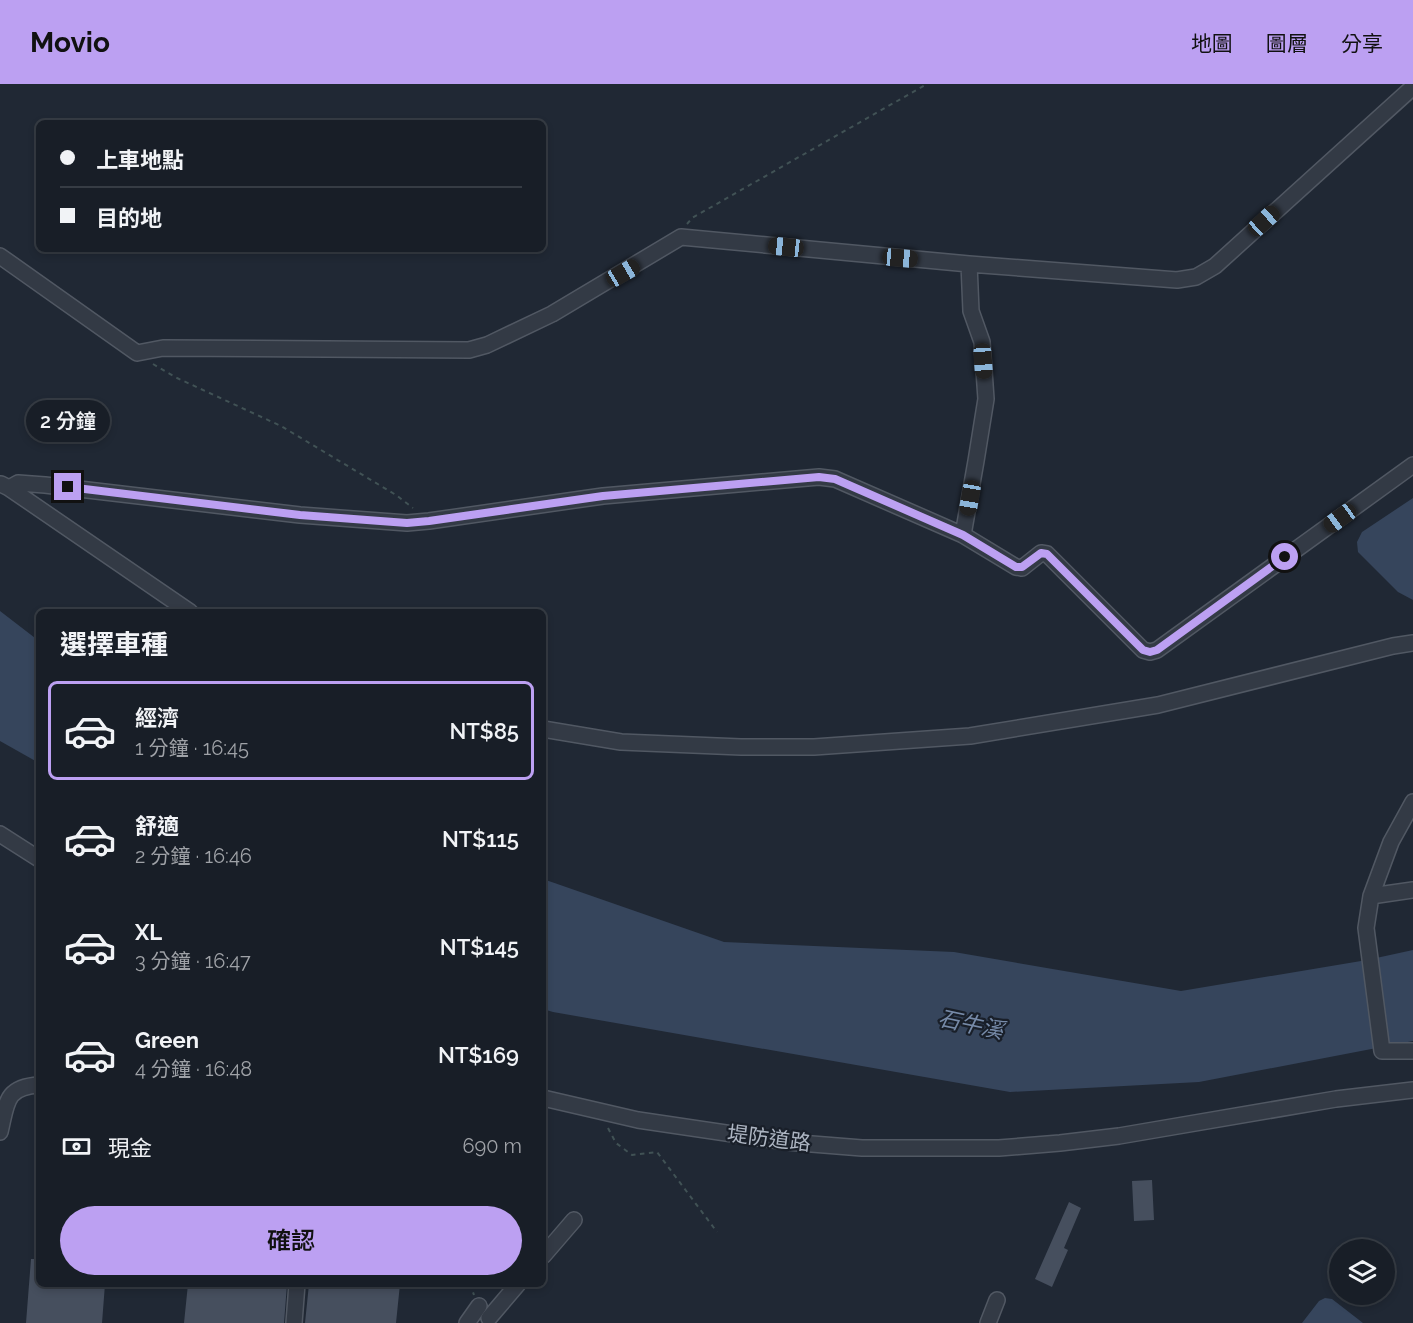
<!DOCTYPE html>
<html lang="zh-TW">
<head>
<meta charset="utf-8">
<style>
  body { margin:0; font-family:Raleway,"Noto Sans TC",sans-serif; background:#252b33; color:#f1f3f6; height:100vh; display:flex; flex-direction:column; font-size:22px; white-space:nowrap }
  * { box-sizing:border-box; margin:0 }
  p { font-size:20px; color:#9fa2a7 }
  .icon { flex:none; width:33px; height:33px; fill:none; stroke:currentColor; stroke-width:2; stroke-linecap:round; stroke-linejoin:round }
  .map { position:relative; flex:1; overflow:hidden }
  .drawer { position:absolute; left:36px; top:525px; width:510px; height:678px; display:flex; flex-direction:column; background:#181e27; border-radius:9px; box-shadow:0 3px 9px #0003,0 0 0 2px #363c44 }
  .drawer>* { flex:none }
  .hud { position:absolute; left:36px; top:36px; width:510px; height:132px; border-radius:9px; box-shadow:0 3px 9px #0003,0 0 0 2px #363c44; display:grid; align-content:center; height:132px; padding:0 24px; background:#181e27 }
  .fabs { position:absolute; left:1329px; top:1155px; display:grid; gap:12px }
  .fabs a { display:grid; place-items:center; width:66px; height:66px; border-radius:50%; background:#181e27; box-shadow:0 3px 9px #0003,0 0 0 2px #363c44; font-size:30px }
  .end { position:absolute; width:27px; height:27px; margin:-14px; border:8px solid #bca0f2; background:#111; box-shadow:0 0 0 3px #111 }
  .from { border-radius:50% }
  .bubble { position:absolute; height:42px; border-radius:21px; background:#181e27; box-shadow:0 3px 9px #0003,0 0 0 2px #363c44; font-size:20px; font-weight:600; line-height:42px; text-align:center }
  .car { position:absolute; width:18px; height:36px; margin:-18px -9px; border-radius:8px; box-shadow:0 0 4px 2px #0007; background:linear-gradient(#222 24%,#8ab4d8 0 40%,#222 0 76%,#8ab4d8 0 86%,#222 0) }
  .hud b { display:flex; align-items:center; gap:21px; height:57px; font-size:22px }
  .hud b+b { border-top:2px solid #363c44 }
  .hud i { width:15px; height:15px; background:#f1f3f6 }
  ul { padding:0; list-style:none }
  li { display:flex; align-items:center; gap:18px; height:99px; margin:0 12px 9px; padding:0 12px; border:3px solid transparent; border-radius:9px }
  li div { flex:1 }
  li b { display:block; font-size:22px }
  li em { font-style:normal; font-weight:600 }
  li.on { border-color:#bca0f2 }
  li>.icon { width:54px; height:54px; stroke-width:1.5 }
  h2 { padding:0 24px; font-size:27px; line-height:72px }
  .pay { display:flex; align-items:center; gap:15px; height:66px; padding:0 24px; font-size:22px }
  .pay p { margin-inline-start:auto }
  .cta { display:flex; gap:12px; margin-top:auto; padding:12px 24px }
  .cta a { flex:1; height:69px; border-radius:36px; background:#bca0f2; color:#111; font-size:24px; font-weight:600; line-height:69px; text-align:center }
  header { display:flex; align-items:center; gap:36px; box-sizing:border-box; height:84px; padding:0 30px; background:#bca0f2; color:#111 }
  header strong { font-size:28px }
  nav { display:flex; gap:33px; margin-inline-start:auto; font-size:21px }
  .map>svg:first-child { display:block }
  .water { fill:#36455c }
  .building { fill:#464f5e }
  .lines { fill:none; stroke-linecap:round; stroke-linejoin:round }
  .minor-casing { stroke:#515863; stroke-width:18 }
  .path { stroke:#415255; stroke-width:2; stroke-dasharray:4.5 4.5; stroke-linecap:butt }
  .minor { stroke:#333a45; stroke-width:15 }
  .route { stroke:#bca0f2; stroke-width:8 }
  .labels { text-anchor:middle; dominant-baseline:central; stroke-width:4.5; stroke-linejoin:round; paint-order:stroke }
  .street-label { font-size:21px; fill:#adb5c2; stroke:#191f29 }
  .water-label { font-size:22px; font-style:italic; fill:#778ba9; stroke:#191f29 }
</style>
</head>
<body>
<header>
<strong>Movio</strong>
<nav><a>地圖</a><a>圖層</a><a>分享</a></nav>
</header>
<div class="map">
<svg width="1413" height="1239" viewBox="0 0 1413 1239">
  <rect width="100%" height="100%" fill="#202834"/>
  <!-- water -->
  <path class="water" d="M 1413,414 L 1413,516 L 1398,508 L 1358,468 L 1357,458 L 1362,448 Z
    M 0,527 L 39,557 L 39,679 L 0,657 Z
    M 543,795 L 724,858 L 954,868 L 1181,907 L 1367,876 L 1413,866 L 1413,957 L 1199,998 L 1010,1008 L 553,928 L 543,925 Z
    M 1325,1214 L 1332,1215 L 1363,1239 L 1302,1239 L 1319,1217 Z"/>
  <!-- building -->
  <path class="building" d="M 1152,1096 L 1154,1136 L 1134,1137 L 1132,1097 Z
    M 1069,1118 L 1081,1124 L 1064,1164 L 1068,1166 L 1052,1203 L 1035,1195 Z
    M 31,1175 L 39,1175 L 39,1200 L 105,1200 L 102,1239 L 26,1239 Z
    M 188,1200 L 287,1200 L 284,1239 L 184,1239 Z
    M 309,1200 L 400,1200 L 396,1239 L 305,1239 Z"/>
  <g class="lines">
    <defs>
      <path id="minor" d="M 0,172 L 137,269 L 163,264 L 469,266 L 487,261 L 552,230 L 681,153 L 969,180 L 1177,196 L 1196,193 L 1215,182 L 1413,3
        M 1,400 L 9,404 L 190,528
        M 9,404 L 18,399 L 45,401 L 300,431 L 407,439 L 429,437 L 603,412 L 819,393 L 835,395 L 963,451 L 1016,483 L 1022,484 L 1041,469 L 1047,470 L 1143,566 L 1150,568 L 1157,566 L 1413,381
        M 963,451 L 976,377 L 986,315 L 982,258 L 971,227 L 969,180
        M 543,645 L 621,658 L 741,663 L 814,663 L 970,652 L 1158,621 L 1393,562 L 1413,559
        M 1413,718 L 1391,758 L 1371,812 L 1366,844 L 1382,967 L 1413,967
        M 0,750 L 39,775
        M 1371,812 L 1413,806
        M 543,1014 L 638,1036 L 787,1058 L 862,1064 L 999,1064 L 1060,1059 L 1119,1052 L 1336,1015 L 1413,1006
        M 0,1048 C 7,1019 5,1003 39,1001
        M 543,1172 L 574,1136
        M 489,1234 L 518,1200
        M 294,1239 L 297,1200
        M 467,1239 L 479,1222
        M 988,1239 L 997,1216"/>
    </defs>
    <!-- minor casing -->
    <use href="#minor" class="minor-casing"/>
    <!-- path -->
    <path class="path" d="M 687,140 L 692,134 L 927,0
      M 153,280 L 177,294 L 281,342 L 396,411 L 413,424
      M 608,1044 L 616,1059 L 632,1071 L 657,1068 L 717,1148
      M 470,1200 L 474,1211"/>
    <!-- minor -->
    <use href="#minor" class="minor"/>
  </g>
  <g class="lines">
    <!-- route -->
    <path class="route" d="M 68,403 L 300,431 L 407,439 L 429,437 L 603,412 L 819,393 L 835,395 L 963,451 L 1016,483 L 1022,483 L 1041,469 L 1047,470 L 1143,566 L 1150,568 L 1157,566 L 1285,473"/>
  </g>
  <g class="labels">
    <!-- street labels -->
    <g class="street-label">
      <text transform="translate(769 1054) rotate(7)">堤防道路</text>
    </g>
    <!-- water labels -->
    <g class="water-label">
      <text transform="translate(971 940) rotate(12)">石牛溪</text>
    </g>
  </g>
</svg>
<div class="fabs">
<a><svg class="icon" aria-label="layers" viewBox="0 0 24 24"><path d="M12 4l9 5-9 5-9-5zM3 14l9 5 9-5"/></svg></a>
</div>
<i class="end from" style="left:1285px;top:473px"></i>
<i class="end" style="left:68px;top:403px"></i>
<div class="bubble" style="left:26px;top:316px;width:84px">2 分鐘</div>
<i class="car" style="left:1264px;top:137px;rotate:48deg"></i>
<i class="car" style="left:786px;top:163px;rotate:276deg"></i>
<i class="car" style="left:900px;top:174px;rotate:95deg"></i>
<i class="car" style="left:623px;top:189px;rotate:60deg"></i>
<i class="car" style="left:983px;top:277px;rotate:176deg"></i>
<i class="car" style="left:970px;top:414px;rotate:190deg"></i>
<i class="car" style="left:1340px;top:434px;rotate:234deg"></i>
<div class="hud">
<b><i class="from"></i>上車地點</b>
<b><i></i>目的地</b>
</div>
<section class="drawer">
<h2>選擇車種</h2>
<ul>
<li class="on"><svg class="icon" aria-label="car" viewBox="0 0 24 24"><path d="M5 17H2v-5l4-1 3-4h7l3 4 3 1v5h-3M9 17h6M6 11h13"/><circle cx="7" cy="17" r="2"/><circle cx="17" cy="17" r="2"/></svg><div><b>經濟</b><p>1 分鐘 · 16:45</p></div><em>NT$85</em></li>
<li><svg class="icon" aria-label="car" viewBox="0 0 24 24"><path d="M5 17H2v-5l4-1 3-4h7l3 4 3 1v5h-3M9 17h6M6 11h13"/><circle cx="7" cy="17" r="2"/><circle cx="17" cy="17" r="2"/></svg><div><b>舒適</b><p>2 分鐘 · 16:46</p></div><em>NT$115</em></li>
<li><svg class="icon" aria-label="car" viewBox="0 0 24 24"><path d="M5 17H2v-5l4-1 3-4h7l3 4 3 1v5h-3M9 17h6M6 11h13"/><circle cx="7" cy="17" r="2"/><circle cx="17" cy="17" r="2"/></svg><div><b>XL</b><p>3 分鐘 · 16:47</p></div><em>NT$145</em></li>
<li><svg class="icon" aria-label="car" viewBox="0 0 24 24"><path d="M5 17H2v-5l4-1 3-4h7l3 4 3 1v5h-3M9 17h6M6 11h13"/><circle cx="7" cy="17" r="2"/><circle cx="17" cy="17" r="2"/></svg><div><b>Green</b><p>4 分鐘 · 16:48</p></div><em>NT$169</em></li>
</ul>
<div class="pay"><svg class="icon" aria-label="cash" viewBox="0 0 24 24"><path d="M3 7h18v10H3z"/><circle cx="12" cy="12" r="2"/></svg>現金<p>690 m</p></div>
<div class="cta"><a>確認</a></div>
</section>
</div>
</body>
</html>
